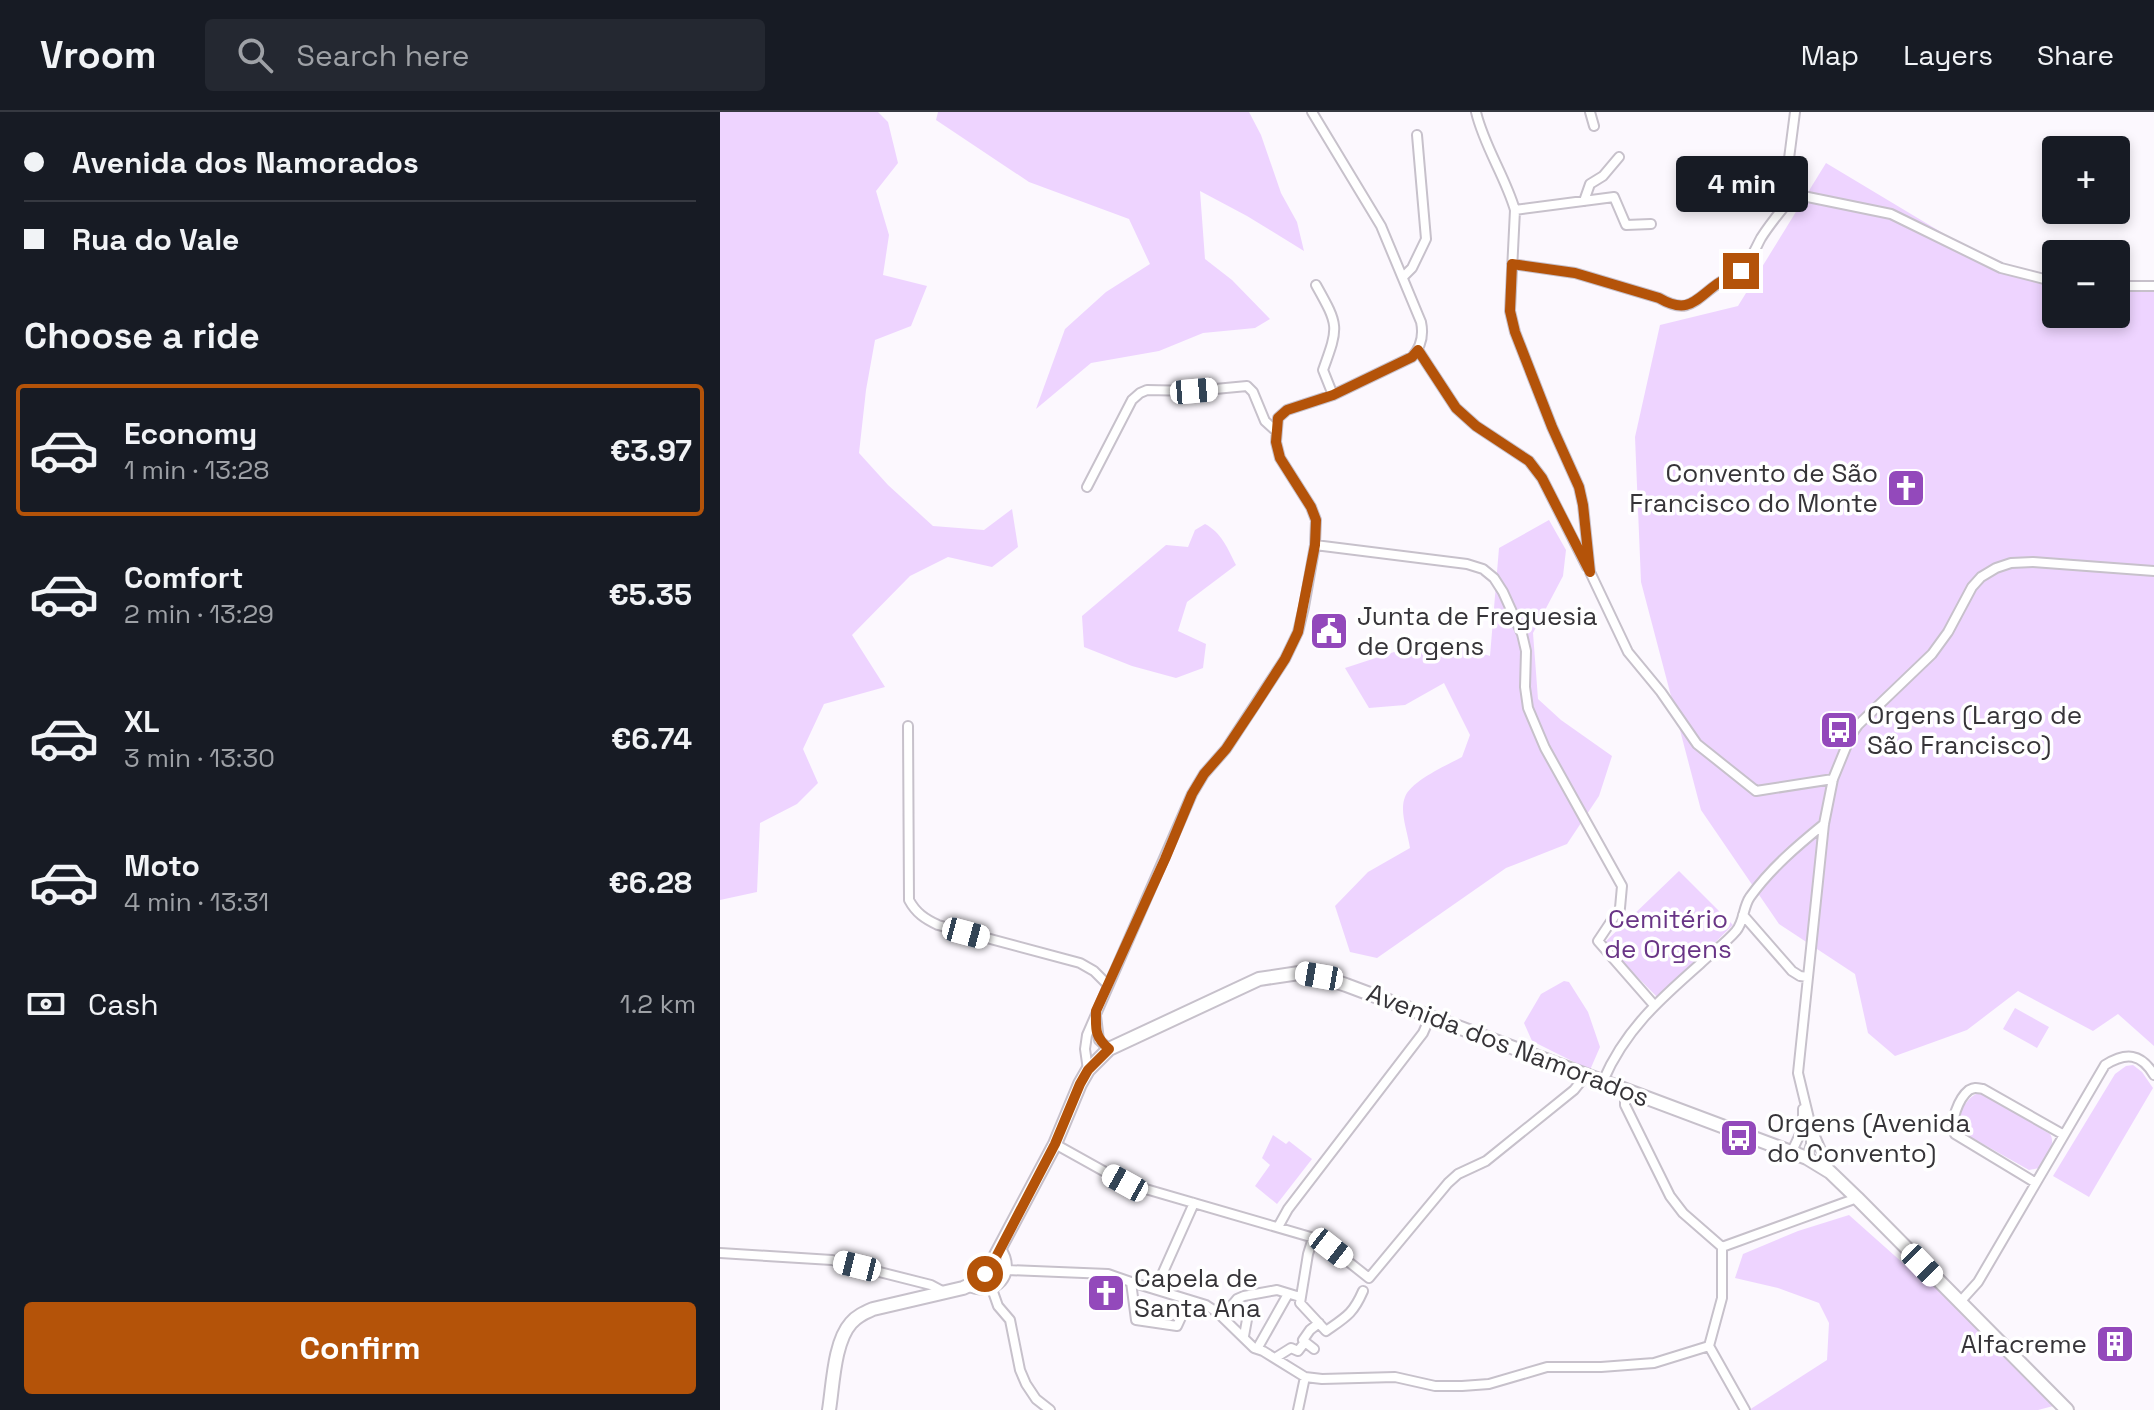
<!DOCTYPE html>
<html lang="en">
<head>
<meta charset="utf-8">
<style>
  body { margin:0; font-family:"Space Grotesk",sans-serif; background:#242831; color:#f1f3f6; height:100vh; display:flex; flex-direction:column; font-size:30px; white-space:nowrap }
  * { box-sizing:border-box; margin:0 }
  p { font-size:26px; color:#9ea1a6 }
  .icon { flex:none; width:44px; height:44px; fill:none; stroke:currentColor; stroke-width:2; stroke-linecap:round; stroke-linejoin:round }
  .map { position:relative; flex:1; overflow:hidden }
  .side { display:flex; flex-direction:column; background:#171b24; width:720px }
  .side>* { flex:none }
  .banner { display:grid; align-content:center; height:176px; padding:0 24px; background:#171b24 }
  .fabs { position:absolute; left:1322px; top:24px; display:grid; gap:16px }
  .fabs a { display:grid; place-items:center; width:88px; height:88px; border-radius:8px; background:#171b24; box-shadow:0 4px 12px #0003; font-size:40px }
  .end { position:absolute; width:36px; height:36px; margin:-18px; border:10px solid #b45309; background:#fff; box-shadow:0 0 0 4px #fff }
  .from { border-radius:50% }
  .bubble { position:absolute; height:56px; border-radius:8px; background:#171b24; box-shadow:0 4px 12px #0003; font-size:26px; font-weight:600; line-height:56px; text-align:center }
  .car { position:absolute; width:24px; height:48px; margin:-24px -12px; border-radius:10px; box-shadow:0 0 6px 2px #0007; background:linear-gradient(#fff 24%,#345 0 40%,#fff 0 76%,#345 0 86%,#fff 0) }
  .banner b { display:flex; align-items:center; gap:28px; height:76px; font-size:30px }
  .banner b+b { border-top:2px solid #363941 }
  .banner i { width:20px; height:20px; background:#f1f3f6 }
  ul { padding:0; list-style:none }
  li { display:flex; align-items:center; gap:24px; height:132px; margin:0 16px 12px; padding:0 8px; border:4px solid transparent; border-radius:8px }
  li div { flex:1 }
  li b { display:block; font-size:30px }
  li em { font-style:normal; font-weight:600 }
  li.selected { border-color:#b45309 }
  li>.icon { width:72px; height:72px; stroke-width:1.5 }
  h2 { padding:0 24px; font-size:36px; line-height:96px }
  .pay { display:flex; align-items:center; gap:20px; height:88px; padding:0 24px; font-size:30px }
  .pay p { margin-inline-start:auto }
  .primary-button { display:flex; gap:16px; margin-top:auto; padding:16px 24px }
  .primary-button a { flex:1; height:92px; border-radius:8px; background:#b45309; color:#fff; font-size:32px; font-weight:600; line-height:92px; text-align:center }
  header { display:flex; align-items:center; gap:48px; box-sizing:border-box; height:112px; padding:0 40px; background:#171b24; border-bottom:2px solid #363941 }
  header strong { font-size:38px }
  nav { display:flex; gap:44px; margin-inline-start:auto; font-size:28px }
  .search { width:560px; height:72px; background:#242831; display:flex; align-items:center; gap:20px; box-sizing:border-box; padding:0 28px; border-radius:8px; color:#9ea1a6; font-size:30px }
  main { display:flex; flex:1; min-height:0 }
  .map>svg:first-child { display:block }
  .green { fill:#eed4ff }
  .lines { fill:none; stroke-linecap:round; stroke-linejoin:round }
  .street-casing { stroke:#c7c1cb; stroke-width:12 }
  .secondary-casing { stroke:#c7c1cb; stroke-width:16 }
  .street { stroke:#fff; stroke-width:8 }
  .secondary { stroke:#fff; stroke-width:12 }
  .route { stroke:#b45309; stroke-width:10 }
  .labels { text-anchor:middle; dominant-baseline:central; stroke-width:7; stroke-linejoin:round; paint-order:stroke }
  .poi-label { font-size:26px; fill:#363438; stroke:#fff; text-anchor:start }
  .park-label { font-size:26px; fill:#693586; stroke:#fff }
  .street-label { font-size:26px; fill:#363438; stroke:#fff }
</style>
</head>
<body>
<header>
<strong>Vroom</strong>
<div class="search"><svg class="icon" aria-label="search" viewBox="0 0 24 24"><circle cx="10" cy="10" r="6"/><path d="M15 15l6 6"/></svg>Search here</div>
<nav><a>Map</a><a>Layers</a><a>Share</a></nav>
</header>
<main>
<section class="side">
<div class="banner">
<b><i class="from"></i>Avenida dos Namorados</b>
<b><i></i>Rua do Vale</b>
</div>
<h2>Choose a ride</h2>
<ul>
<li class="selected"><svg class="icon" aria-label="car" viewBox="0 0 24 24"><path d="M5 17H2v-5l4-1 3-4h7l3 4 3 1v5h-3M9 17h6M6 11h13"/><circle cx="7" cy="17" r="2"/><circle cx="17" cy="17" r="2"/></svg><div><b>Economy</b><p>1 min · 13:28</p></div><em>€3.97</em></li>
<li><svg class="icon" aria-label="car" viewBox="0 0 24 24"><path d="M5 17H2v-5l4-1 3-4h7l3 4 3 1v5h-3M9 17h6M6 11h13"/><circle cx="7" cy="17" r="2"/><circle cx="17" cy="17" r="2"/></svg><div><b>Comfort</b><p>2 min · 13:29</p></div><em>€5.35</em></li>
<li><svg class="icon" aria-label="car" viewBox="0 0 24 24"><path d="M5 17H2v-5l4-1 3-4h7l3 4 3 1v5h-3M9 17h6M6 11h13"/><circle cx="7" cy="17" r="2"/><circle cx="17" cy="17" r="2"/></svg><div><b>XL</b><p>3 min · 13:30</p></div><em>€6.74</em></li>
<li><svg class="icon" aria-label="car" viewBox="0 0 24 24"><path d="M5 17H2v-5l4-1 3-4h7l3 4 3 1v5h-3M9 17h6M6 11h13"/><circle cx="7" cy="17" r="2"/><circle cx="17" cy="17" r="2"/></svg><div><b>Moto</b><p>4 min · 13:31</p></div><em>€6.28</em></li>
</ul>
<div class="pay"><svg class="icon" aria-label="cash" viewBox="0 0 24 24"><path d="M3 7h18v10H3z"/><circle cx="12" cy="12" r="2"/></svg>Cash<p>1.2 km</p></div>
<div class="primary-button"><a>Confirm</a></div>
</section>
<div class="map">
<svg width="1434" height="1298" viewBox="0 0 1434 1298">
  <rect width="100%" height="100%" fill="#fcf8fe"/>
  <!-- green -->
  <path class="green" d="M 0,0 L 158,0 L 168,10 L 178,51 L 156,79 L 169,123 L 163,163 L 207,174 L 191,214 L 155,228 L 146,278 L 139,341 L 168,373 L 213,414 L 264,418 L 292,397 L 298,435 L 272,455 L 228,445 L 190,464 L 132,523 L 165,575 L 104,592 L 83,637 L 98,671 L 77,692 L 40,711 L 37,780 L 0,788 Z
    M 218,0 L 529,0 L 541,23 L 561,81 L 577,110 L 584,139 L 527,104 L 480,79 L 485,147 L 512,168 L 550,207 L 535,216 L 483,221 L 439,239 L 371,251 L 316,297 L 345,217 L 386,180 L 430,152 L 409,107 L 309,70 L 216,8 Z
    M 1106,51 L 1281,156 L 1336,163 L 1336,202 L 1396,202 L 1396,171 L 1434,173 L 1434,934 L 1398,902 L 1373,919 L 1298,879 L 1247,918 L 1175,944 L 1148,921 L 1135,862 L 1059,812 L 981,698 L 921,470 L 915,325 L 940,213 L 1018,194 Z
    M 829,408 L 846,438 L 843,464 L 813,521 L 818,587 L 841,608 L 892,644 L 879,684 L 847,732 L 786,756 L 657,846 L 630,840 L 615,794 L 648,760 L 690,736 C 688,721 679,699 685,685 C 691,669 727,653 742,645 L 750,623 L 724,571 L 685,593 L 649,596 L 625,556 L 674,540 L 724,529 L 770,544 L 779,436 Z
    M 485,412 C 501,420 508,437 516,453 L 467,490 L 458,519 L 486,532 L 483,556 L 456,566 L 412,554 L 364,535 L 362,504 L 446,433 L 468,435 L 475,418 Z
    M 959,759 L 1013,813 L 938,886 L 884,831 Z
    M 844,869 L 849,870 L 868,900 L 880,935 L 870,958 L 812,929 L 804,911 L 821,882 Z
    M 1295,896 L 1329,915 L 1317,936 L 1283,917 Z
    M 1413,953 L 1422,960 L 1433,976 L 1369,1085 L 1333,1064 L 1395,962 L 1406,954 Z
    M 1261,980 L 1330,1022 C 1337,1033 1325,1046 1319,1056 L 1309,1058 L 1240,1019 L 1236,1014 C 1238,1001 1248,983 1261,980 Z
    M 553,1023 L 566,1032 L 569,1029 L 592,1047 L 557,1092 L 535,1074 L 550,1053 L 542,1046 Z
    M 1129,1103 L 1193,1160 L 1224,1175 L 1341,1292 L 1318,1298 L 1029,1298 L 1107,1248 L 1109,1211 L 1099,1191 L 1058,1176 L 1015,1166 L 1023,1142 L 1078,1119 Z"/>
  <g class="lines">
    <defs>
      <path id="street" d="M 756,0 C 764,34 785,64 795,98 L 790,199 L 795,220 L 832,315 L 859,375 L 863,393 L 870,460 L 908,540 L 941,580 L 977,632 L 1036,679 L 1113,667
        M 870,0 L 874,14
        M 1075,0 L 1067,62 L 1069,72 L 1078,83 L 1171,102 L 1281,156 L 1336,170
        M 864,89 L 870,72 L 883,64 L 899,45
        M 795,98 L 894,85 L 906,113 L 931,112
        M 792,152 L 855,161 L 939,186 C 970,204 975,187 999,171 C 1006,166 1015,163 1021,158 C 1031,149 1035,137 1041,126 C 1051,110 1064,95 1076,80
        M 683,165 L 692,156 L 706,127 L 697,23
        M 596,173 C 619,214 619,214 603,258 L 613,283
        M 1396,174 L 1434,174
        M 698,238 L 736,296 L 756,314 L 809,349 L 822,366 L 867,455
        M 367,375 L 412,288 L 420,281 L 427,278 L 474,279 L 527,274 L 533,280 L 545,309 L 556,319
        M 595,433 L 747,452 L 763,457 L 774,466 L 783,480 L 802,522 L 806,539 L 805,575 L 808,596 L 825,636 L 902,774 L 900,796 L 878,829 L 934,893
        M 188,614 L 189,788 C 196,801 205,807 218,813 L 360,851 L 374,859 L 388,873
        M 1023,803 L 1072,859 L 1080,864 L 1088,865
        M 376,904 L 379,928 L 389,937
        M 368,958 L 365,937 L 367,923 L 472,682 L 484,662 L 506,637 L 565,547 L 578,520 L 584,495 L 595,433 L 596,408 L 591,395 L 560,346 L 556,330 L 558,306 L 567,298 L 613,283 L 692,245 C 701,235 704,224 701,210 L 661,114 L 592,0
        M 883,969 C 905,918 939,888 980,852 C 991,841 1006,831 1016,819 C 1024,810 1023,795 1030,785 C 1051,756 1077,734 1104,712
        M 905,978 L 905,993 L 950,1084 L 963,1101 L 1002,1135
        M 335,1032 L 405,1071 L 594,1126 L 611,1136 L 649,1166 L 728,1071 L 738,1062 L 766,1049 L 854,978 L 866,963
        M 1072,1039 L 1083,1016 L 1083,997
        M 1087,1046 L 1091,1032 L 1091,1019
        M 1110,1059 L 1091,1015 L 1078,961 L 1104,712 L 1113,667 L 1131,623 L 1138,613 L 1212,542 L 1228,520 L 1252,475 L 1261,465 L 1276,456 L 1291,451 L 1313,450 L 1434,459
        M 1316,1071 L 1235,1022 C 1229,1010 1239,986 1249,978 C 1255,975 1257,976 1263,977 L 1344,1023
        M 558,1115 L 568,1097 L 703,921 L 710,905
        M 593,1126 L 588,1142 L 580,1191 L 606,1219 C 626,1205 633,1202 643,1179
        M 1002,1135 L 1137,1086
        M 0,1141 L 112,1148 L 211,1173 L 226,1181
        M 287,1158 L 388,1162 L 411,1170
        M 247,1174 C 276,1187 299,1162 280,1135
        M 436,1176 L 474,1091
        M 272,1177 L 278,1194 L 290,1208 L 300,1258 L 306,1272 L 316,1287 L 330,1298
        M 469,1188 L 457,1214 L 416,1208 L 411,1170 L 486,1193 L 498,1201 L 534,1236 L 543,1239 L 585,1265 L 602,1267 L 675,1265 L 715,1274 L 742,1274 L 769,1272 L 827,1255 L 881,1255 L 934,1251 L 989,1234
        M 1239,1191 L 1258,1170 L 1385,953 C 1406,940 1421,941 1434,963
        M 502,1205 L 517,1187 L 524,1184 L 557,1178 L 580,1185
        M 524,1224 L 528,1202
        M 585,1230 L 583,1228 L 590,1218 L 599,1211
        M 989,1234 L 1002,1186 L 1002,1135
        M 989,1234 L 1025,1298
        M 537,1237 L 568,1182
        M 555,1246 L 571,1236 L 578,1239 L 585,1230 L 594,1237
        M 578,1298 L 585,1265"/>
      <path id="secondary" d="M 109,1298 C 113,1273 114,1230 131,1211 C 137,1204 144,1201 153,1197 L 243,1176 L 254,1171 L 267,1160 L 335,1032 L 360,972 L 368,958 L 389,937 L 539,867 L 579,861 L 599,864 L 626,873 L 1087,1046 L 1110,1060 L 1137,1086 L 1347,1298"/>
    </defs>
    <!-- street casing -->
    <use href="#street" class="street-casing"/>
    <!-- secondary casing -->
    <use href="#secondary" class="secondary-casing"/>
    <!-- street -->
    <use href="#street" class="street"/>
    <!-- secondary -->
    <use href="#secondary" class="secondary"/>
  </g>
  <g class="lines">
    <!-- route -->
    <path class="route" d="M 265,1162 L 275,1147 L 335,1032 L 360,972 L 368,958 L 389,937 C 374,924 376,917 376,899 L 445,747 L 472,682 L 484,662 L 506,637 L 536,592 L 565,547 L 578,520 L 595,433 L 596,408 L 591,395 L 560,346 L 556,330 L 558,306 L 567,298 L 613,283 L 692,245 L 698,238 L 736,296 L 756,314 L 809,349 L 822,366 L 870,460 L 863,393 L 859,375 L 832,315 L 795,220 L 790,199 L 792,152 L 855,161 L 939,186 C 968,203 975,188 997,172 C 1005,167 1013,163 1021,159"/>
  </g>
  <!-- icons -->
  <defs>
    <symbol id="church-square" viewBox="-11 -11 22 22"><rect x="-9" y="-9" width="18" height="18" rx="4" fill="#9349bb" stroke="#fff"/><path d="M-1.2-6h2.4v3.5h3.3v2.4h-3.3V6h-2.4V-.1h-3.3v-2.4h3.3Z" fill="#fff"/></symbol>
    <symbol id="civic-square" viewBox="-11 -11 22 22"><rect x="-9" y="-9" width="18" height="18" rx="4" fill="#9349bb" stroke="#fff"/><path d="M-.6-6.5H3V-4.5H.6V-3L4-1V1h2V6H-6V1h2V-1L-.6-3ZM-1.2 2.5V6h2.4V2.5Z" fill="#fff"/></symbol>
    <symbol id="bus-square" viewBox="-11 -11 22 22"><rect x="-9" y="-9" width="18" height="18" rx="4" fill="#9349bb" stroke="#fff"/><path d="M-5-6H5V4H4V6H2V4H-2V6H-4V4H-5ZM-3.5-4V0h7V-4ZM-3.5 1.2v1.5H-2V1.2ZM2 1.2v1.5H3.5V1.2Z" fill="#fff"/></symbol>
    <symbol id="building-square" viewBox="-11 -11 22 22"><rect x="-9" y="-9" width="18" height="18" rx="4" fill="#9349bb" stroke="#fff"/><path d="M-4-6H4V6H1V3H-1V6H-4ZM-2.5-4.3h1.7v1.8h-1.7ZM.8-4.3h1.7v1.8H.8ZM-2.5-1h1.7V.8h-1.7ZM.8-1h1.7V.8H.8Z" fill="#fff"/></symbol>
  </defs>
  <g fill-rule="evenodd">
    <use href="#church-square" x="1164" y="354" width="44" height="44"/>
    <use href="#civic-square" x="587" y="497" width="44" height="44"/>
    <use href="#bus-square" x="1097" y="596" width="44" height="44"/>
    <use href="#bus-square" x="997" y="1004" width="44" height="44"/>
    <use href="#church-square" x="364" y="1159" width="44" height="44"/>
    <use href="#building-square" x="1373" y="1210" width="44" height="44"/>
  </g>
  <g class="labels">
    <!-- poi labels -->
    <g class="poi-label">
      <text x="1158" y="361" text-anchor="end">Convento de São<tspan x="1158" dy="30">Francisco do Monte</tspan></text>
      <text x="637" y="504">Junta de Freguesia<tspan x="637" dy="30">de Orgens</tspan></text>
      <text x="1147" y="603">Orgens (Largo de<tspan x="1147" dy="30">São Francisco)</tspan></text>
      <text x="1047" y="1011">Orgens (Avenida<tspan x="1047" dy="30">do Convento)</tspan></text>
      <text x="414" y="1166">Capela de<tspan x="414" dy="30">Santa Ana</tspan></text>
      <text x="1367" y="1232" text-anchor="end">Alfacreme</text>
    </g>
    <!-- park labels -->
    <g class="park-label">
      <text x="948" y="807">Cemitério<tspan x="948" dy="30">de Orgens</tspan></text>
    </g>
    <!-- street labels -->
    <g class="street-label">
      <text transform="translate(788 933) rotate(21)">Avenida dos Namorados</text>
    </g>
  </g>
</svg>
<div class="fabs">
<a>+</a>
<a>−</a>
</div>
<i class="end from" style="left:265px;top:1162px"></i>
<i class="end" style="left:1021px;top:159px"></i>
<div class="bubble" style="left:956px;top:44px;width:132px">4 min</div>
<i class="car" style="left:474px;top:279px;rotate:85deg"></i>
<i class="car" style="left:246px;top:821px;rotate:105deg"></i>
<i class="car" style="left:599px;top:864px;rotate:280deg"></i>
<i class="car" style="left:405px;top:1071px;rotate:299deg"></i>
<i class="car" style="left:611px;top:1136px;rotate:128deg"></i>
<i class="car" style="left:1202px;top:1153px;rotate:136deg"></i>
<i class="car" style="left:137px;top:1154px;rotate:284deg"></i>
</div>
</main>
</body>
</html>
